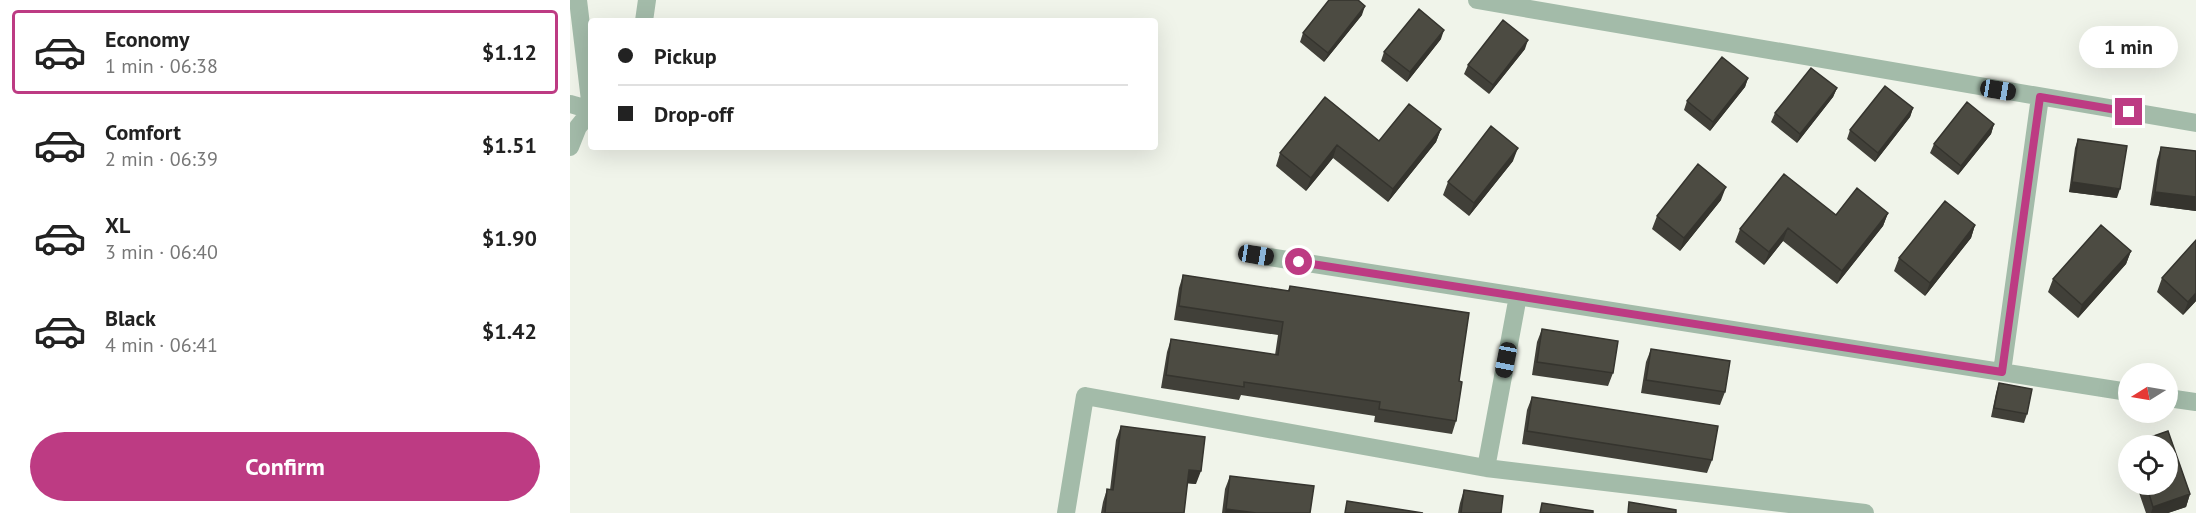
<!DOCTYPE html>
<html lang="en">
<head>
<meta charset="utf-8">
<style>
  body { margin:0; font-family:"PT Sans",sans-serif; background:#f6f6f6; color:#222; height:100vh; display:flex; flex-direction:column; font-size:22px; white-space:nowrap }
  * { box-sizing:border-box; margin:0 }
  p { font-size:20px; color:#767676 }
  .icon { flex:none; width:33px; height:33px; fill:none; stroke:currentColor; stroke-width:2; stroke-linecap:round; stroke-linejoin:round }
  .map { position:relative; flex:1; overflow:hidden }
  .sheet { display:flex; flex-direction:column; background:#fff; width:570px }
  .sheet>* { flex:none }
  .guide { position:absolute; left:18px; top:18px; width:570px; height:132px; border-radius:6px; box-shadow:0 6px 24px #0002; display:grid; align-content:center; height:132px; padding:0 30px; background:#fff }
  .needle { width:39px; rotate:259deg }
  .controls { position:absolute; left:1548px; top:363px; display:grid; gap:12px }
  .controls a { display:grid; place-items:center; width:60px; height:60px; border-radius:50%; background:#fff; box-shadow:0 6px 24px #0002; font-size:30px }
  .end { position:absolute; width:27px; height:27px; margin:-14px; border:8px solid #bd3b83; background:#fff; box-shadow:0 0 0 3px #fff }
  .from { border-radius:50% }
  .bubble { position:absolute; height:42px; border-radius:21px; background:#fff; box-shadow:0 6px 24px #0002; font-size:20px; font-weight:800; line-height:42px; text-align:center }
  .car { position:absolute; width:18px; height:36px; margin:-18px -9px; border-radius:8px; box-shadow:0 0 4px 2px #0007; background:linear-gradient(#222 24%,#8ab4d8 0 40%,#222 0 76%,#8ab4d8 0 86%,#222 0) }
  .guide b { display:flex; align-items:center; gap:21px; height:57px; font-size:22px }
  .guide b+b { border-top:2px solid #e0e0e0 }
  .guide i { width:15px; height:15px; background:#222 }
  ul { padding:10px 0 0; list-style:none }
  li { display:flex; align-items:center; gap:18px; height:84px; margin:0 12px 9px; padding:0 18px; border:3px solid transparent; border-radius:6px }
  li div { flex:1 }
  li b { display:block; font-size:22px }
  li em { font-style:normal; font-weight:800 }
  li.current { border-color:#bd3b83 }
  li>.icon { width:54px; height:54px; stroke-width:1.5 }
  .cta { display:flex; gap:12px; margin-top:auto; padding:12px 30px }
  .cta a { flex:1; height:69px; border-radius:36px; background:#bd3b83; color:#fff; font-size:24px; font-weight:800; line-height:69px; text-align:center }
  main { display:flex; flex:1; min-height:0 }
  .map>svg:first-child { display:block }
  .lines { fill:none; stroke-linecap:round; stroke-linejoin:round }
  .street { stroke:#a3bba9; stroke-width:18 }
  .wall { fill:#414039 }
  .shaded-wall { fill:#35342e }
  .building { fill:#4c4b42; stroke:#35342e; stroke-width:1.5 }
  .route { stroke:#bd3b83; stroke-width:8 }
</style>
</head>
<body>
<main>
<section class="sheet">
<ul>
<li class="current"><svg class="icon" aria-label="car" viewBox="0 0 24 24"><path d="M5 17H2v-5l4-1 3-4h7l3 4 3 1v5h-3M9 17h6M6 11h13"/><circle cx="7" cy="17" r="2"/><circle cx="17" cy="17" r="2"/></svg><div><b>Economy</b><p>1 min · 06:38</p></div><em>$1.12</em></li>
<li><svg class="icon" aria-label="car" viewBox="0 0 24 24"><path d="M5 17H2v-5l4-1 3-4h7l3 4 3 1v5h-3M9 17h6M6 11h13"/><circle cx="7" cy="17" r="2"/><circle cx="17" cy="17" r="2"/></svg><div><b>Comfort</b><p>2 min · 06:39</p></div><em>$1.51</em></li>
<li><svg class="icon" aria-label="car" viewBox="0 0 24 24"><path d="M5 17H2v-5l4-1 3-4h7l3 4 3 1v5h-3M9 17h6M6 11h13"/><circle cx="7" cy="17" r="2"/><circle cx="17" cy="17" r="2"/></svg><div><b>XL</b><p>3 min · 06:40</p></div><em>$1.90</em></li>
<li><svg class="icon" aria-label="car" viewBox="0 0 24 24"><path d="M5 17H2v-5l4-1 3-4h7l3 4 3 1v5h-3M9 17h6M6 11h13"/><circle cx="7" cy="17" r="2"/><circle cx="17" cy="17" r="2"/></svg><div><b>Black</b><p>4 min · 06:41</p></div><em>$1.42</em></li>
</ul>
<div class="cta"><a>Confirm</a></div>
</section>
<div class="map">
<svg width="1626" height="513" viewBox="0 0 1626 513">
  <rect width="100%" height="100%" fill="#f0f4ea"/>
  <g class="lines">
    <!-- street -->
    <path class="street" d="M 8,0 L 21,109
      M 907,0 L 1626,123
      M 74,21 L 77,0
      M 0,104 L 21,110
      M 0,147 L 8,127 L 21,111
      M 686,255 L 1558,392
      M 1432,372 L 1470,97
      M 1598,398 L 1626,402
      M 916,468 L 948,296
      M 496,513 L 515,396 L 916,468 L 1295,513"/>
  </g>
  <!-- wall -->
  <path class="wall" d="M 792,15 L 754,62 L 730,42 L 733,33 Z
    M 871,39 L 837,82 L 811,61 L 814,52 Z
    M 955,49 L 919,94 L 894,74 L 898,65 Z
    M 1178,78 L 1175,87 L 1140,131 L 1114,110 L 1117,101 Z
    M 1267,88 L 1263,97 L 1227,143 L 1201,122 L 1205,113 Z
    M 755,97 L 809,141 L 871,129 L 866,142 L 818,202 L 763,158 L 736,191 L 706,166 L 710,153 Z
    M 1343,108 L 1340,117 L 1305,162 L 1277,139 L 1280,130 Z
    M 1424,124 L 1421,134 L 1388,175 L 1360,153 L 1364,144 Z
    M 1508,139 L 1547,198 L 1499,192 L 1505,148 Z
    M 1591,147 L 1626,151 L 1626,211 L 1580,205 L 1587,160 Z
    M 943,161 L 899,216 L 873,195 L 878,182 Z
    M 1151,200 L 1110,251 L 1082,229 L 1087,216 Z
    M 1318,213 L 1313,226 L 1267,284 L 1213,241 L 1194,265 L 1165,242 L 1170,229 L 1266,215 Z
    M 1405,225 L 1401,238 L 1355,296 L 1324,271 L 1329,258 Z
    M 1626,240 L 1626,301 L 1613,315 L 1587,292 L 1592,278 Z
    M 1561,251 L 1556,264 L 1508,318 L 1478,292 L 1483,279 Z
    M 613,275 L 718,291 L 720,286 L 889,381 L 886,421 L 882,434 L 804,422 L 805,416 L 671,395 L 669,400 L 591,388 L 597,352 L 601,339 L 705,355 L 708,335 L 604,320 L 609,288 Z
    M 972,329 L 1043,373 L 1038,386 L 962,375 L 967,342 Z
    M 1081,349 L 1155,392 L 1150,405 L 1071,393 L 1076,362 Z
    M 1429,383 L 1457,414 L 1454,423 L 1421,417 L 1426,393 Z
    M 962,397 L 1142,460 L 1137,473 L 952,444 L 957,410 Z
    M 551,426 L 626,484 L 617,483 L 614,513 L 531,513 L 533,502 L 537,489 L 540,490 L 546,440 Z
    M 1598,431 L 1620,494 L 1616,507 L 1598,513 L 1576,513 L 1566,484 L 1598,484 L 1598,446 L 1561,446 L 1561,444 Z
    M 1558,451 L 1558,463 L 1556,457 Z
    M 660,476 L 740,513 L 652,513 L 655,489 Z
    M 894,490 L 931,513 L 888,513 L 890,503 Z"/>
  <!-- shaded-wall -->
  <path class="shaded-wall" d="M 795,6 L 792,15 L 754,62 L 758,53 Z
    M 874,30 L 871,39 L 837,82 L 840,72 Z
    M 958,40 L 955,49 L 919,94 L 923,85 Z
    M 1178,78 L 1175,87 L 1140,131 L 1143,122 Z
    M 1267,88 L 1263,97 L 1227,143 L 1230,134 Z
    M 1343,108 L 1340,117 L 1305,162 L 1308,153 Z
    M 1424,124 L 1421,134 L 1388,175 L 1391,166 Z
    M 871,129 L 866,142 L 818,202 L 823,189 Z
    M 767,145 L 763,158 L 736,191 L 741,178 Z
    M 948,148 L 943,161 L 899,216 L 904,203 Z
    M 1502,182 L 1550,189 L 1547,198 L 1499,192 Z
    M 1156,187 L 1151,200 L 1110,251 L 1114,238 Z
    M 1585,192 L 1626,197 L 1626,211 L 1580,205 Z
    M 1318,213 L 1313,226 L 1267,284 L 1272,271 Z
    M 1405,225 L 1401,238 L 1355,296 L 1360,283 Z
    M 1218,228 L 1213,241 L 1194,265 L 1199,252 Z
    M 1561,251 L 1556,264 L 1508,318 L 1512,305 Z
    M 1626,293 L 1626,301 L 1613,315 L 1618,302 Z
    M 619,470 L 631,471 L 626,484 L 614,483 Z
    M 1620,494 L 1616,507 L 1598,513 L 1581,513 L 1583,507 Z
    M 656,509 L 686,513 L 655,513 Z"/>
  <!-- building -->
  <path class="building" d="M 759,0 L 788,0 L 795,6 L 758,53 L 733,33 Z
    M 849,9 L 874,30 L 840,72 L 814,52 Z
    M 933,20 L 958,40 L 923,85 L 898,65 Z
    M 1152,57 L 1178,78 L 1143,122 L 1117,101 Z
    M 1241,68 L 1267,88 L 1230,134 L 1205,113 Z
    M 1315,86 L 1343,108 L 1308,153 L 1280,130 Z
    M 755,97 L 809,141 L 839,104 L 871,129 L 823,189 L 767,145 L 741,178 L 710,153 Z
    M 1397,102 L 1424,124 L 1391,166 L 1364,144 Z
    M 921,126 L 948,148 L 904,203 L 878,182 Z
    M 1508,139 L 1557,146 L 1550,189 L 1502,182 Z
    M 1591,147 L 1626,151 L 1626,197 L 1585,192 Z
    M 1128,164 L 1156,187 L 1114,238 L 1087,216 Z
    M 1214,174 L 1266,215 L 1287,188 L 1318,213 L 1272,271 L 1218,228 L 1199,252 L 1170,229 Z
    M 1375,201 L 1405,225 L 1360,283 L 1329,258 Z
    M 1531,225 L 1561,251 L 1512,305 L 1483,279 Z
    M 1626,240 L 1626,293 L 1618,302 L 1592,278 Z
    M 613,275 L 719,291 L 720,286 L 899,313 L 889,381 L 892,382 L 886,421 L 809,409 L 810,402 L 674,382 L 674,387 L 596,375 L 601,339 L 708,355 L 713,322 L 609,306 Z
    M 972,329 L 1048,341 L 1043,373 L 967,362 Z
    M 1081,349 L 1160,361 L 1155,392 L 1076,380 Z
    M 1429,383 L 1462,389 L 1457,414 L 1424,408 Z
    M 962,397 L 1148,426 L 1142,460 L 957,431 Z
    M 551,426 L 635,437 L 631,471 L 619,470 L 614,513 L 535,513 L 537,489 L 543,490 Z
    M 1598,431 L 1620,494 L 1583,507 L 1576,484 L 1598,484 L 1598,446 L 1562,446 L 1561,444 Z
    M 660,476 L 744,486 L 740,513 L 686,513 L 656,509 Z
    M 894,490 L 933,496 L 931,513 L 891,513 Z
    M 777,501 L 853,513 L 775,513 Z
    M 1059,502 L 1106,510 L 1106,513 L 1058,513 Z
    M 972,503 L 1023,511 L 1023,513 L 970,513 Z"/>
  <g class="lines">
    <!-- route -->
    <path class="route" d="M 729,262 L 1432,372 L 1470,97 L 1559,112"/>
  </g>
</svg>
<div class="controls">
<a><svg class="needle" viewBox="-14 -14 28 28"><path d="M0-13l5 13h-10z" fill="#e53935"/><path d="M0 13l5-13h-10z" fill="#767676"/></svg></a>
<a><svg class="icon" aria-label="locate" viewBox="0 0 24 24"><circle cx="12" cy="12" r="6"/><path d="M12 2v4M12 18v4M2 12h4M18 12h4"/></svg></a>
</div>
<i class="end from" style="left:729px;top:262px"></i>
<i class="end" style="left:1559px;top:112px"></i>
<div class="bubble" style="left:1509px;top:26px;width:99px">1 min</div>
<i class="car" style="left:1428px;top:90px;rotate:99deg"></i>
<i class="car" style="left:686px;top:255px;rotate:99deg"></i>
<i class="car" style="left:936px;top:360px;rotate:191deg"></i>
<div class="guide">
<b><i class="from"></i>Pickup</b>
<b><i></i>Drop-off</b>
</div>
</div>
</main>
</body>
</html>
